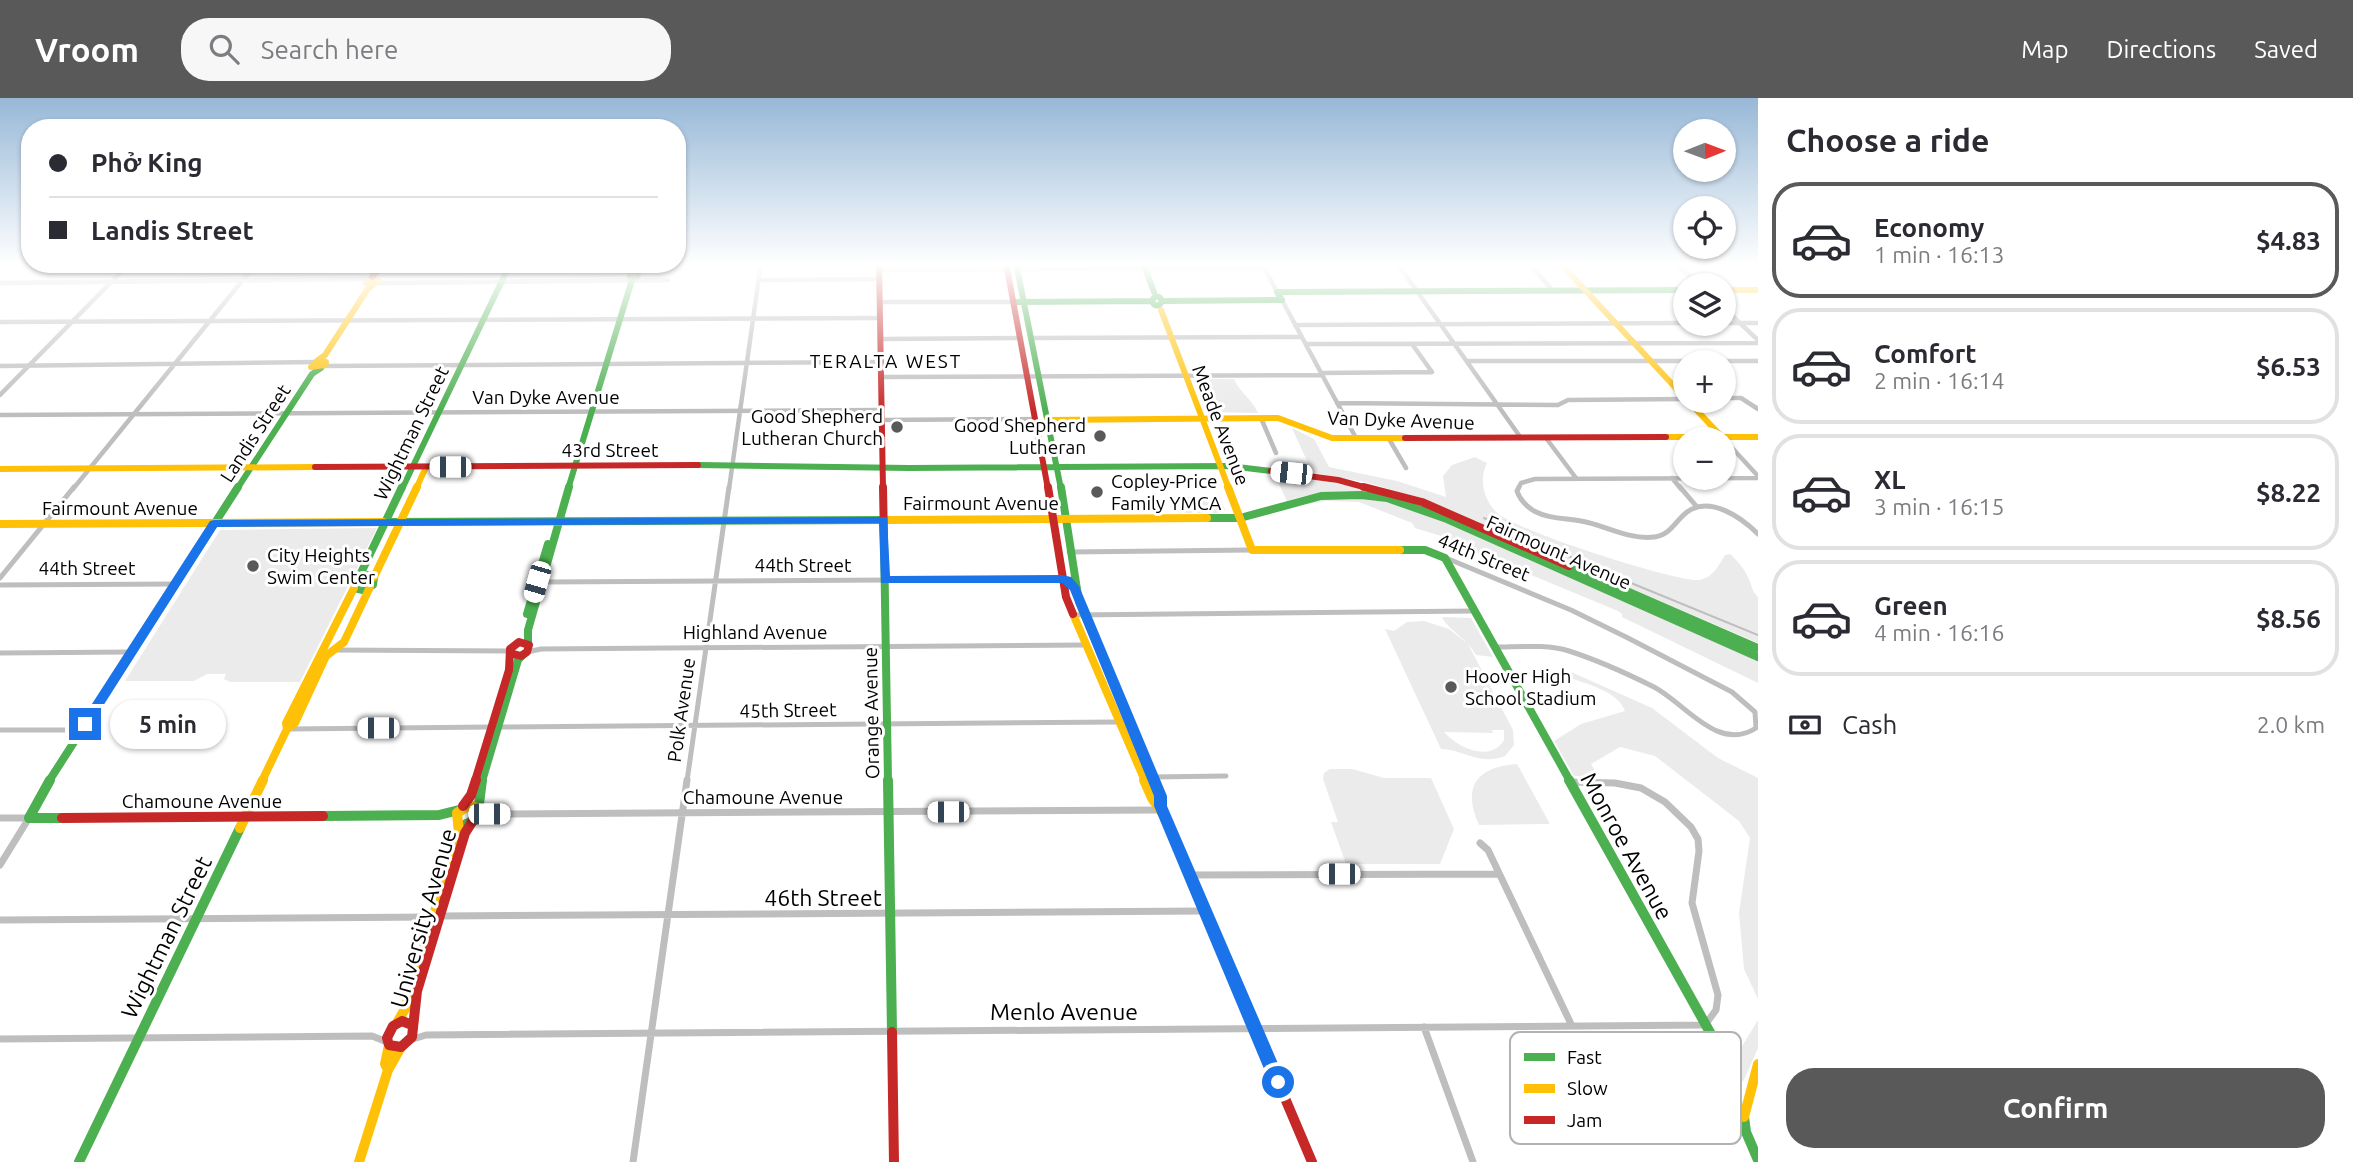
<!DOCTYPE html>
<html lang="en">
<head>
<meta charset="utf-8">
<style>
  body { margin:0; font-family:Ubuntu,sans-serif; background:#f7f7f7; color:#2b2b33; height:100vh; display:flex; flex-direction:column; font-size:26px; white-space:nowrap }
  * { box-sizing:border-box; margin:0 }
  p { font-size:23px; color:#7c7c81 }
  .icon { flex:none; width:38px; height:38px; fill:none; stroke:currentColor; stroke-width:2; stroke-linecap:round; stroke-linejoin:round }
  .map { position:relative; flex:1; overflow:hidden }
  .panel { display:flex; flex-direction:column; background:#fff; width:595px }
  .panel>* { flex:none }
  .top-card { position:absolute; left:21px; top:21px; width:665px; height:154px; border-radius:28px; box-shadow:0 2px 5px #0004; display:grid; align-content:center; height:154px; padding:0 28px; background:#fff }
  .needle { width:46px; rotate:89deg }
  .controls { position:absolute; left:1673px; top:21px; display:grid; gap:14px }
  .controls a { display:grid; place-items:center; width:63px; height:63px; border-radius:50%; background:#fff; box-shadow:0 2px 5px #0004; font-size:35px }
  .end { position:absolute; width:32px; height:32px; margin:-16px; border:9px solid #1a73e8; background:#fff; box-shadow:0 0 0 4px #fff }
  .from { border-radius:50% }
  .bubble { position:absolute; height:49px; border-radius:24px; background:#fff; box-shadow:0 2px 5px #0004; font-size:23px; font-weight:700; line-height:49px; text-align:center }
  .car { position:absolute; width:21px; height:42px; margin:-21px -10px; border-radius:9px; box-shadow:0 0 5px 2px #0007; background:linear-gradient(#fff 24%,#345 0 40%,#fff 0 76%,#345 0 86%,#fff 0) }
  .top-card b { display:flex; align-items:center; gap:24px; height:66px; font-size:26px }
  .top-card b+b { border-top:2px solid #e1e1e2 }
  .top-card i { width:18px; height:18px; background:#2b2b33 }
  ul { padding:0; list-style:none }
  li { display:flex; align-items:center; gap:21px; height:116px; margin:0 14px 10px; padding:0 14px; border:4px solid #e1e1e2; border-radius:28px }
  li div { flex:1 }
  li b { display:block; font-size:26px }
  li em { font-style:normal; font-weight:700 }
  li.current { border-color:#595959 }
  li>.icon { width:63px; height:63px; stroke-width:1.5 }
  h2 { padding:0 28px; font-size:32px; line-height:84px }
  .pay { display:flex; align-items:center; gap:18px; height:77px; padding:0 28px; font-size:26px }
  .pay p { margin-inline-start:auto }
  .action { display:flex; gap:14px; margin-top:auto; padding:14px 28px }
  .action a { flex:1; height:80px; border-radius:28px; background:#595959; color:#fff; font-size:28px; font-weight:700; line-height:80px; text-align:center }
  header { display:flex; align-items:center; gap:42px; box-sizing:border-box; height:98px; padding:0 35px; background:#595959; color:#fff }
  header strong { font-size:33px }
  nav { display:flex; gap:38px; margin-inline-start:auto; font-size:24px }
  .search { width:490px; height:63px; background:#f7f7f7; display:flex; align-items:center; gap:18px; box-sizing:border-box; padding:0 24px; border-radius:28px; color:#7c7c81; font-size:26px }
  main { display:flex; flex:1; min-height:0 }
  .map>svg:first-child { display:block }
  .green { fill:#ebebeb; fill-rule:evenodd }
  .lines { fill:none; stroke-linecap:round; stroke-linejoin:round }
  .stream { stroke:#bebebe; stroke-width:2 }
  .street-far2 { stroke:#bebebe; stroke-width:4.5 }
  .street-far1 { stroke:#bebebe; stroke-width:5 }
  .street { stroke:#bebebe; stroke-width:7 }
  .fast-far2 { stroke:#4caf50; stroke-width:6 }
  .fast-far1 { stroke:#4caf50; stroke-width:8 }
  .fast { stroke:#4caf50; stroke-width:10 }
  .slow-far2 { stroke:#ffc107; stroke-width:6 }
  .slow-far1 { stroke:#ffc107; stroke-width:8 }
  .slow { stroke:#ffc107; stroke-width:10 }
  .jam-far2 { stroke:#c62828; stroke-width:6 }
  .jam-far1 { stroke:#c62828; stroke-width:8 }
  .jam { stroke:#c62828; stroke-width:10 }
  .route { fill:#1a73e8 }
  .poi-dot { fill:#595959; stroke:#fff; stroke-width:2.5 }
  .labels { text-anchor:middle; dominant-baseline:central; stroke-width:6; stroke-linejoin:round; paint-order:stroke }
  .far-quarter-label { font-size:19px; letter-spacing:2px; fill:#000; stroke:#fff }
  .street-label { font-size:19px; fill:#000; stroke:#fff }
  .poi-label { font-size:19px; fill:#000; stroke:#fff; text-anchor:start }
  .near-street-label { font-size:23px; fill:#000; stroke:#fff }
  .key { fill:#fff; stroke:#b2b2b2; stroke-width:2 }
  .key-label { font-size:19px; fill:#000 }
</style>
</head>
<body>
<header>
<strong>Vroom</strong>
<div class="search"><svg class="icon" aria-label="search" viewBox="0 0 24 24"><circle cx="10" cy="10" r="6"/><path d="M15 15l6 6"/></svg>Search here</div>
<nav><a>Map</a><a>Directions</a><a>Saved</a></nav>
</header>
<main>
<div class="map">
<svg width="1758" height="1064" viewBox="0 0 1758 1064">
  <rect width="100%" height="100%" fill="#fff"/>
  <!-- green -->
  <path class="green" d="M 1193,281 L 1234,281 C 1240,295 1253,302 1258,315 L 1207,314 Z
    M 1292,330 L 1314,341 L 1329,369 L 1397,383 L 1446,399 L 1443,378 L 1452,367 L 1475,359 L 1487,365 C 1479,381 1483,400 1496,414 C 1511,431 1675,484 1699,482 C 1713,480 1719,467 1725,457 L 1730,456 C 1738,463 1747,474 1750,484 C 1753,491 1752,493 1758,499 L 1758,545 L 1423,401 L 1365,384 L 1296,372 L 1308,365 Z
    M 1274,376 L 1309,380 L 1391,396 C 1354,393 1322,391 1287,403 Z
    M 1174,399 L 1220,399 L 1225,412 L 1223,415 L 1179,415 Z
    M 1351,399 L 1389,404 L 1450,425 L 1758,562 L 1758,585 L 1622,519 L 1622,516 L 1618,513 L 1478,455 L 1451,441 L 1415,430 L 1412,425 L 1359,404 L 1326,403 L 1294,408 L 1314,403 Z
    M 377,430 L 300,584 L 230,584 L 224,581 L 226,576 L 207,576 L 194,583 L 125,583 L 220,432 Z
    M 1442,519 L 1471,520 L 1493,559 L 1476,557 C 1467,540 1448,532 1442,519 Z
    M 1424,523 L 1449,531 L 1468,546 L 1513,632 L 1514,647 L 1505,658 C 1479,668 1462,651 1441,651 L 1385,531 L 1394,533 L 1407,524 ZM 1492,632 L 1504,632 L 1504,642 C 1490,665 1458,650 1444,634 L 1493,635 Z
    M 1569,573 L 1652,610 L 1718,660 L 1758,680 L 1758,901 L 1744,871 L 1739,815 L 1750,740 L 1739,723 L 1655,658 L 1620,649 L 1591,666 L 1598,678 L 1574,678 L 1554,643 L 1581,626 L 1625,613 C 1618,593 1586,586 1568,579 Z
    M 1517,666 L 1550,726 L 1479,727 C 1462,689 1476,669 1517,666 Z
    M 1330,671 L 1352,671 L 1384,680 L 1431,680 L 1454,731 L 1440,766 L 1346,766 L 1331,724 L 1338,724 L 1323,681 L 1324,675 Z
    M 1758,922 L 1758,950 L 1743,984 L 1727,953 L 1739,953 Z"/>
  <g class="lines">
    <!-- stream -->
    <path class="stream" d="M 1484,420 L 1597,471 L 1758,537"/>
    <!-- street-far2 -->
    <path class="street-far2" d="M 1262,165 L 1277,194
      M 1397,165 L 1521,340
      M 1529,165 L 1553,193
      M 1675,165 L 1699,187
      M 0,169 L 4,165
      M 1017,171 L 1265,170
      M 879,172 L 1007,171
      M 758,182 L 879,181
      M 0,185 L 369,181
      M 377,185 L 668,182
      M 1282,202 L 1356,340
      M 880,204 L 1014,204
      M 1724,210 L 1758,242
      M 0,224 L 880,220
      M 1724,225 L 1758,225
      M 1295,227 L 1685,225
      M 1030,240 L 1302,239
      M 881,241 L 1021,240
      M 1306,246 L 1758,245
      M 1412,246 L 1432,274
      M 1467,263 L 1758,263
      M 0,268 L 315,264
      M 324,268 L 881,264
      M 1321,275 L 1432,274
      M 881,279 L 1322,277
      M 0,297 L 129,166
      M 1724,300 L 1741,300 L 1758,311
      M 1337,305 L 1558,307 L 1568,302 L 1685,301
      M 0,317 L 882,312
      M 1261,320 L 1276,355
      M 882,322 L 1036,321
      M 1722,339 L 1758,378
      M 1546,340 L 1576,380
      M 1389,341 L 1406,370
      M 1672,380 L 1681,391
      M 73,391 L 256,166
      M 729,391 L 761,165
      M 1518,391 L 1521,385 L 1535,381 L 1758,380"/>
    <!-- street-far1 -->
    <path class="street-far1" d="M 1519,389 L 1517,393 C 1520,402 1526,408 1534,413 C 1549,421 1564,420 1581,423 C 1605,427 1628,442 1654,439 C 1671,437 1675,423 1687,414 C 1710,397 1742,420 1758,436
      M 1680,389 L 1697,409
      M 1069,454 L 1252,452
      M 1446,460 L 1571,512 L 1628,540 L 1732,594 L 1755,614 L 1756,630 C 1718,655 1685,605 1654,589 C 1628,576 1597,562 1569,553 C 1546,546 1518,549 1494,549
      M 0,480 L 74,389
      M 544,484 L 1062,481
      M 0,487 L 175,486
      M 1073,517 L 1474,513
      M 333,552 L 509,553
      M 527,554 L 541,551 L 1086,547
      M 0,555 L 131,554
      M 1524,604 L 1581,603
      M 499,629 L 1120,624
      M 290,631 L 491,629
      M 0,632 L 81,632
      M 1153,679 L 1226,678
      M 687,683 L 729,389"/>
    <!-- street -->
    <path class="street" d="M 480,713 L 489,716 L 1159,712
      M 0,720 L 29,720 L 0,767
      M 1480,745 L 1488,752 L 1572,928
      M 1190,777 L 1499,776
      M 441,818 L 1205,813
      M 0,822 L 433,819
      M 1424,929 L 1473,1064
      M 0,941 L 372,938 L 387,944
      M 413,941 L 426,937 L 1705,927 L 1716,912 L 1718,897 L 1692,805 L 1699,753 L 1698,741 L 1691,729 L 1665,704 L 1641,690 L 1615,685 L 1569,684
      M 633,1064 L 687,682"/>
    <!-- fast-far2 -->
    <path class="fast-far2" d="M 1016,165 L 1061,391
      M 1143,165 L 1154,194
      M 632,182 L 637,179 L 642,166
      M1152.5 203a4.5 4.5 0 1 1 9 0a4.5 4.5 0 1 1-9 0Z
      M 1163,203 L 1282,202 L 1277,194 L 1685,192
      M 1014,204 L 1151,203
      M 698,367 L 909,370 L 1229,368 L 1271,373
      M 237,391 L 312,276 L 321,270
      M 402,391 L 510,166
      M 568,391 L 632,182 L 630,179 L 633,166"/>
    <!-- fast-far1 -->
    <path class="fast-far1" d="M 1061,389 L 1079,504 L 1155,683
      M 1207,420 L 1240,420 L 1321,398 L 1361,397 L 1387,400 L 1447,421 L 1758,559
      M 383,424 L 886,422
      M 884,443 L 888,683
      M 1400,452 L 1425,452 L 1445,460 L 1570,683
      M 1569,468 L 1758,550
      M 366,477 L 374,479 L 373,487 L 363,492 L 354,490 L 357,481 Z
      M 359,479 L 402,389
      M 527,516 L 548,446
      M 528,545 L 528,532 L 569,389
      M 49,683 L 238,389
      M 482,683 L 518,562 L 524,556"/>
    <!-- fast -->
    <path class="fast" d="M 50,682 L 29,720 L 62,720
      M 888,682 L 892,934
      M 1154,682 L 1161,698 L 1160,708
      M 1569,682 L 1726,963 L 1731,996 L 1744,1019 L 1746,1034 L 1758,1062
      M 323,718 L 439,717 L 459,712
      M 466,726 L 477,721 L 482,682
      M 79,1064 L 240,730"/>
    <!-- slow-far2 -->
    <path class="slow-far2" d="M 1560,165 L 1685,300
      M 373,180 L 379,183 L 366,185 Z
      M 1724,192 L 1758,192
      M 1161,212 L 1229,391
      M 321,262 L 326,264 L 325,267 L 311,269 Z
      M 317,263 L 325,257 L 367,192 L 375,185
      M 1688,303 L 1722,339
      M 1047,322 L 1278,320 L 1332,340 L 1405,340
      M 1666,339 L 1758,339
      M 0,371 L 315,369
      M 416,391 L 426,369"/>
    <!-- slow-far1 -->
    <path class="slow-far1" d="M 1228,389 L 1252,452 L 1400,452
      M 886,422 L 1207,420
      M 0,426 L 383,424
      M 374,479 L 417,389
      M 1073,516 L 1145,683
      M 287,631 L 295,625 L 326,558 L 344,544 L 370,489
      M 262,683 L 287,631 L 286,625 L 354,490"/>
    <!-- slow -->
    <path class="slow" d="M 1144,682 L 1152,700 L 1164,717 L 1262,946
      M 240,730 L 263,682
      M 397,925 L 405,911 L 459,735 L 457,715 L 469,707 L 478,710
      M 388,972 L 385,966 L 389,947
      M 1744,1019 L 1758,966
      M 359,1064 L 388,972 L 401,949"/>
    <!-- jam-far2 -->
    <path class="jam-far2" d="M 879,165 L 883,391
      M 1006,165 L 1048,391
      M 372,179 L 383,166
      M 1405,340 L 1666,339
      M 315,369 L 698,367
      M 1271,373 L 1338,382 L 1371,391"/>
    <!-- jam-far1 -->
    <path class="jam-far1" d="M 883,389 L 884,443
      M 1048,389 L 1066,499 L 1073,516
      M 1364,389 L 1422,404 L 1569,468
      M 475,683 L 509,572 L 510,551 L 519,544 L 529,547 L 527,554 L 521,558 L 510,555"/>
    <!-- jam -->
    <path class="jam" d="M 463,708 L 471,697 L 476,682
      M 62,720 L 323,718
      M 412,927 L 402,923 L 393,928 L 387,940 L 389,947 L 401,949 L 412,939 L 417,893 L 465,735 L 472,724
      M 892,934 L 894,1064
      M 1262,946 L 1312,1064"/>
  </g>
  <!-- sky -->
  <linearGradient id="sky" x2="0" y2="1"><stop stop-color="#97b8d7"/><stop offset="0.53" stop-color="#fff"/><stop offset="1" stop-color="#fff" stop-opacity="0"/></linearGradient>
  <rect width="1758" height="314" fill="url(#sky)"/>
  <!-- route -->
  <path class="route" d="M 887,419 L 890,478 L 1062,477 L 1071,479 L 1079,488 L 1167,698 L 1167,708 L 1286,984 L 1284,990 L 1278,992 L 1272,990 L 1154,708 L 1154,698 L 1070,492 L 1062,485 L 881,485 L 879,425 L 217,429 L 89,630 L 85,631 L 79,626 L 210,423 L 214,422 Z"/>
  <!-- markers -->
  <g class="poi-dot">
    <circle cx="897" cy="329" r="7"/>
    <circle cx="1100" cy="338" r="7"/>
    <circle cx="1097" cy="394" r="7"/>
    <circle cx="253" cy="468" r="7"/>
    <circle cx="1451" cy="589" r="7"/>
  </g>
  <g class="labels">
    <!-- far-quarter labels -->
    <g class="far-quarter-label">
      <text x="886" y="263">TERALTA WEST</text>
    </g>
    <!-- street labels -->
    <g class="street-label">
      <text x="546" y="299">Van Dyke Avenue</text>
      <text transform="translate(1401 322) rotate(2)">Van Dyke Avenue</text>
      <text transform="translate(1221 327) rotate(69)">Meade Avenue</text>
      <text transform="translate(255 335) rotate(-57)">Landis Street</text>
      <text transform="translate(411 335) rotate(-64)">Wightman Street</text>
      <text x="610" y="352">43rd Street</text>
      <text x="981" y="405">Fairmount Avenue</text>
      <text x="120" y="410">Fairmount Avenue</text>
      <text transform="translate(1559 454) rotate(24)">Fairmount Avenue</text>
      <text transform="translate(1484 459) rotate(22)">44th Street</text>
      <text x="803" y="467">44th Street</text>
      <text x="87" y="470">44th Street</text>
      <text x="755" y="534">Highland Avenue</text>
      <text transform="translate(681 612) rotate(-82)">Polk Avenue</text>
      <text transform="translate(788 612) rotate(-1)">45th Street</text>
      <text transform="translate(871 615) rotate(-91)">Orange Avenue</text>
      <text x="763" y="699">Chamoune Avenue</text>
      <text x="202" y="703">Chamoune Avenue</text>
    </g>
    <!-- poi labels -->
    <g class="poi-label">
      <text x="883" y="318" text-anchor="end">Good Shepherd<tspan x="883" dy="22">Lutheran Church</tspan></text>
      <text x="1086" y="327" text-anchor="end">Good Shepherd<tspan x="1086" dy="22">Lutheran</tspan></text>
      <text x="1111" y="383">Copley-Price<tspan x="1111" dy="22">Family YMCA</tspan></text>
      <text x="267" y="457">City Heights<tspan x="267" dy="22">Swim Center</tspan></text>
      <text x="1465" y="578">Hoover High<tspan x="1465" dy="22">School Stadium</tspan></text>
    </g>
    <!-- near-street labels -->
    <g class="near-street-label">
      <text transform="translate(1627 748) rotate(61)">Monroe Avenue</text>
      <text x="823" y="799">46th Street</text>
      <text transform="translate(423 820) rotate(-74)">University Avenue</text>
      <text transform="translate(166 839) rotate(-64)">Wightman Street</text>
      <text x="1064" y="913">Menlo Avenue</text>
    </g>
  </g>
  <!-- legend -->
  <rect x="1510" y="934" width="231" height="112" rx="10" class="key"/>
  <rect x="1524" y="955" width="31" height="8" fill="#4caf50"/>
  <rect x="1524" y="986" width="31" height="9" fill="#ffc107"/>
  <rect x="1524" y="1018" width="31" height="8" fill="#c62828"/>
  <g class="key-label">
    <text x="1567" y="966">Fast</text>
    <text x="1567" y="997">Slow</text>
    <text x="1567" y="1029">Jam</text>
  </g>
</svg>
<div class="controls">
<a><svg class="needle" viewBox="-14 -14 28 28"><path d="M0-13l5 13h-10z" fill="#e53935"/><path d="M0 13l5-13h-10z" fill="#7c7c81"/></svg></a>
<a><svg class="icon" aria-label="locate" viewBox="0 0 24 24"><circle cx="12" cy="12" r="6"/><path d="M12 2v4M12 18v4M2 12h4M18 12h4"/></svg></a>
<a><svg class="icon" aria-label="layers" viewBox="0 0 24 24"><path d="M12 4l9 5-9 5-9-5zM3 14l9 5 9-5"/></svg></a>
<a>+</a>
<a>−</a>
</div>
<i class="end from" style="left:1278px;top:984px"></i>
<i class="end" style="left:85px;top:626px"></i>
<div class="bubble" style="left:110px;top:602px;width:116px">5 min</div>
<i class="car" style="left:450px;top:369px;rotate:270deg"></i>
<i class="car" style="left:1291px;top:375px;rotate:276deg"></i>
<i class="car" style="left:537px;top:484px;rotate:196deg"></i>
<i class="car" style="left:378px;top:630px;rotate:270deg"></i>
<i class="car" style="left:948px;top:714px;rotate:270deg"></i>
<i class="car" style="left:489px;top:716px;rotate:90deg"></i>
<i class="car" style="left:1339px;top:776px;rotate:270deg"></i>
<div class="top-card">
<b><i class="from"></i>Phở King</b>
<b><i></i>Landis Street</b>
</div>
</div>
<section class="panel">
<h2>Choose a ride</h2>
<ul>
<li class="current"><svg class="icon" aria-label="car" viewBox="0 0 24 24"><path d="M5 17H2v-5l4-1 3-4h7l3 4 3 1v5h-3M9 17h6M6 11h13"/><circle cx="7" cy="17" r="2"/><circle cx="17" cy="17" r="2"/></svg><div><b>Economy</b><p>1 min · 16:13</p></div><em>$4.83</em></li>
<li><svg class="icon" aria-label="car" viewBox="0 0 24 24"><path d="M5 17H2v-5l4-1 3-4h7l3 4 3 1v5h-3M9 17h6M6 11h13"/><circle cx="7" cy="17" r="2"/><circle cx="17" cy="17" r="2"/></svg><div><b>Comfort</b><p>2 min · 16:14</p></div><em>$6.53</em></li>
<li><svg class="icon" aria-label="car" viewBox="0 0 24 24"><path d="M5 17H2v-5l4-1 3-4h7l3 4 3 1v5h-3M9 17h6M6 11h13"/><circle cx="7" cy="17" r="2"/><circle cx="17" cy="17" r="2"/></svg><div><b>XL</b><p>3 min · 16:15</p></div><em>$8.22</em></li>
<li><svg class="icon" aria-label="car" viewBox="0 0 24 24"><path d="M5 17H2v-5l4-1 3-4h7l3 4 3 1v5h-3M9 17h6M6 11h13"/><circle cx="7" cy="17" r="2"/><circle cx="17" cy="17" r="2"/></svg><div><b>Green</b><p>4 min · 16:16</p></div><em>$8.56</em></li>
</ul>
<div class="pay"><svg class="icon" aria-label="cash" viewBox="0 0 24 24"><path d="M3 7h18v10H3z"/><circle cx="12" cy="12" r="2"/></svg>Cash<p>2.0 km</p></div>
<div class="action"><a>Confirm</a></div>
</section>
</main>
</body>
</html>
